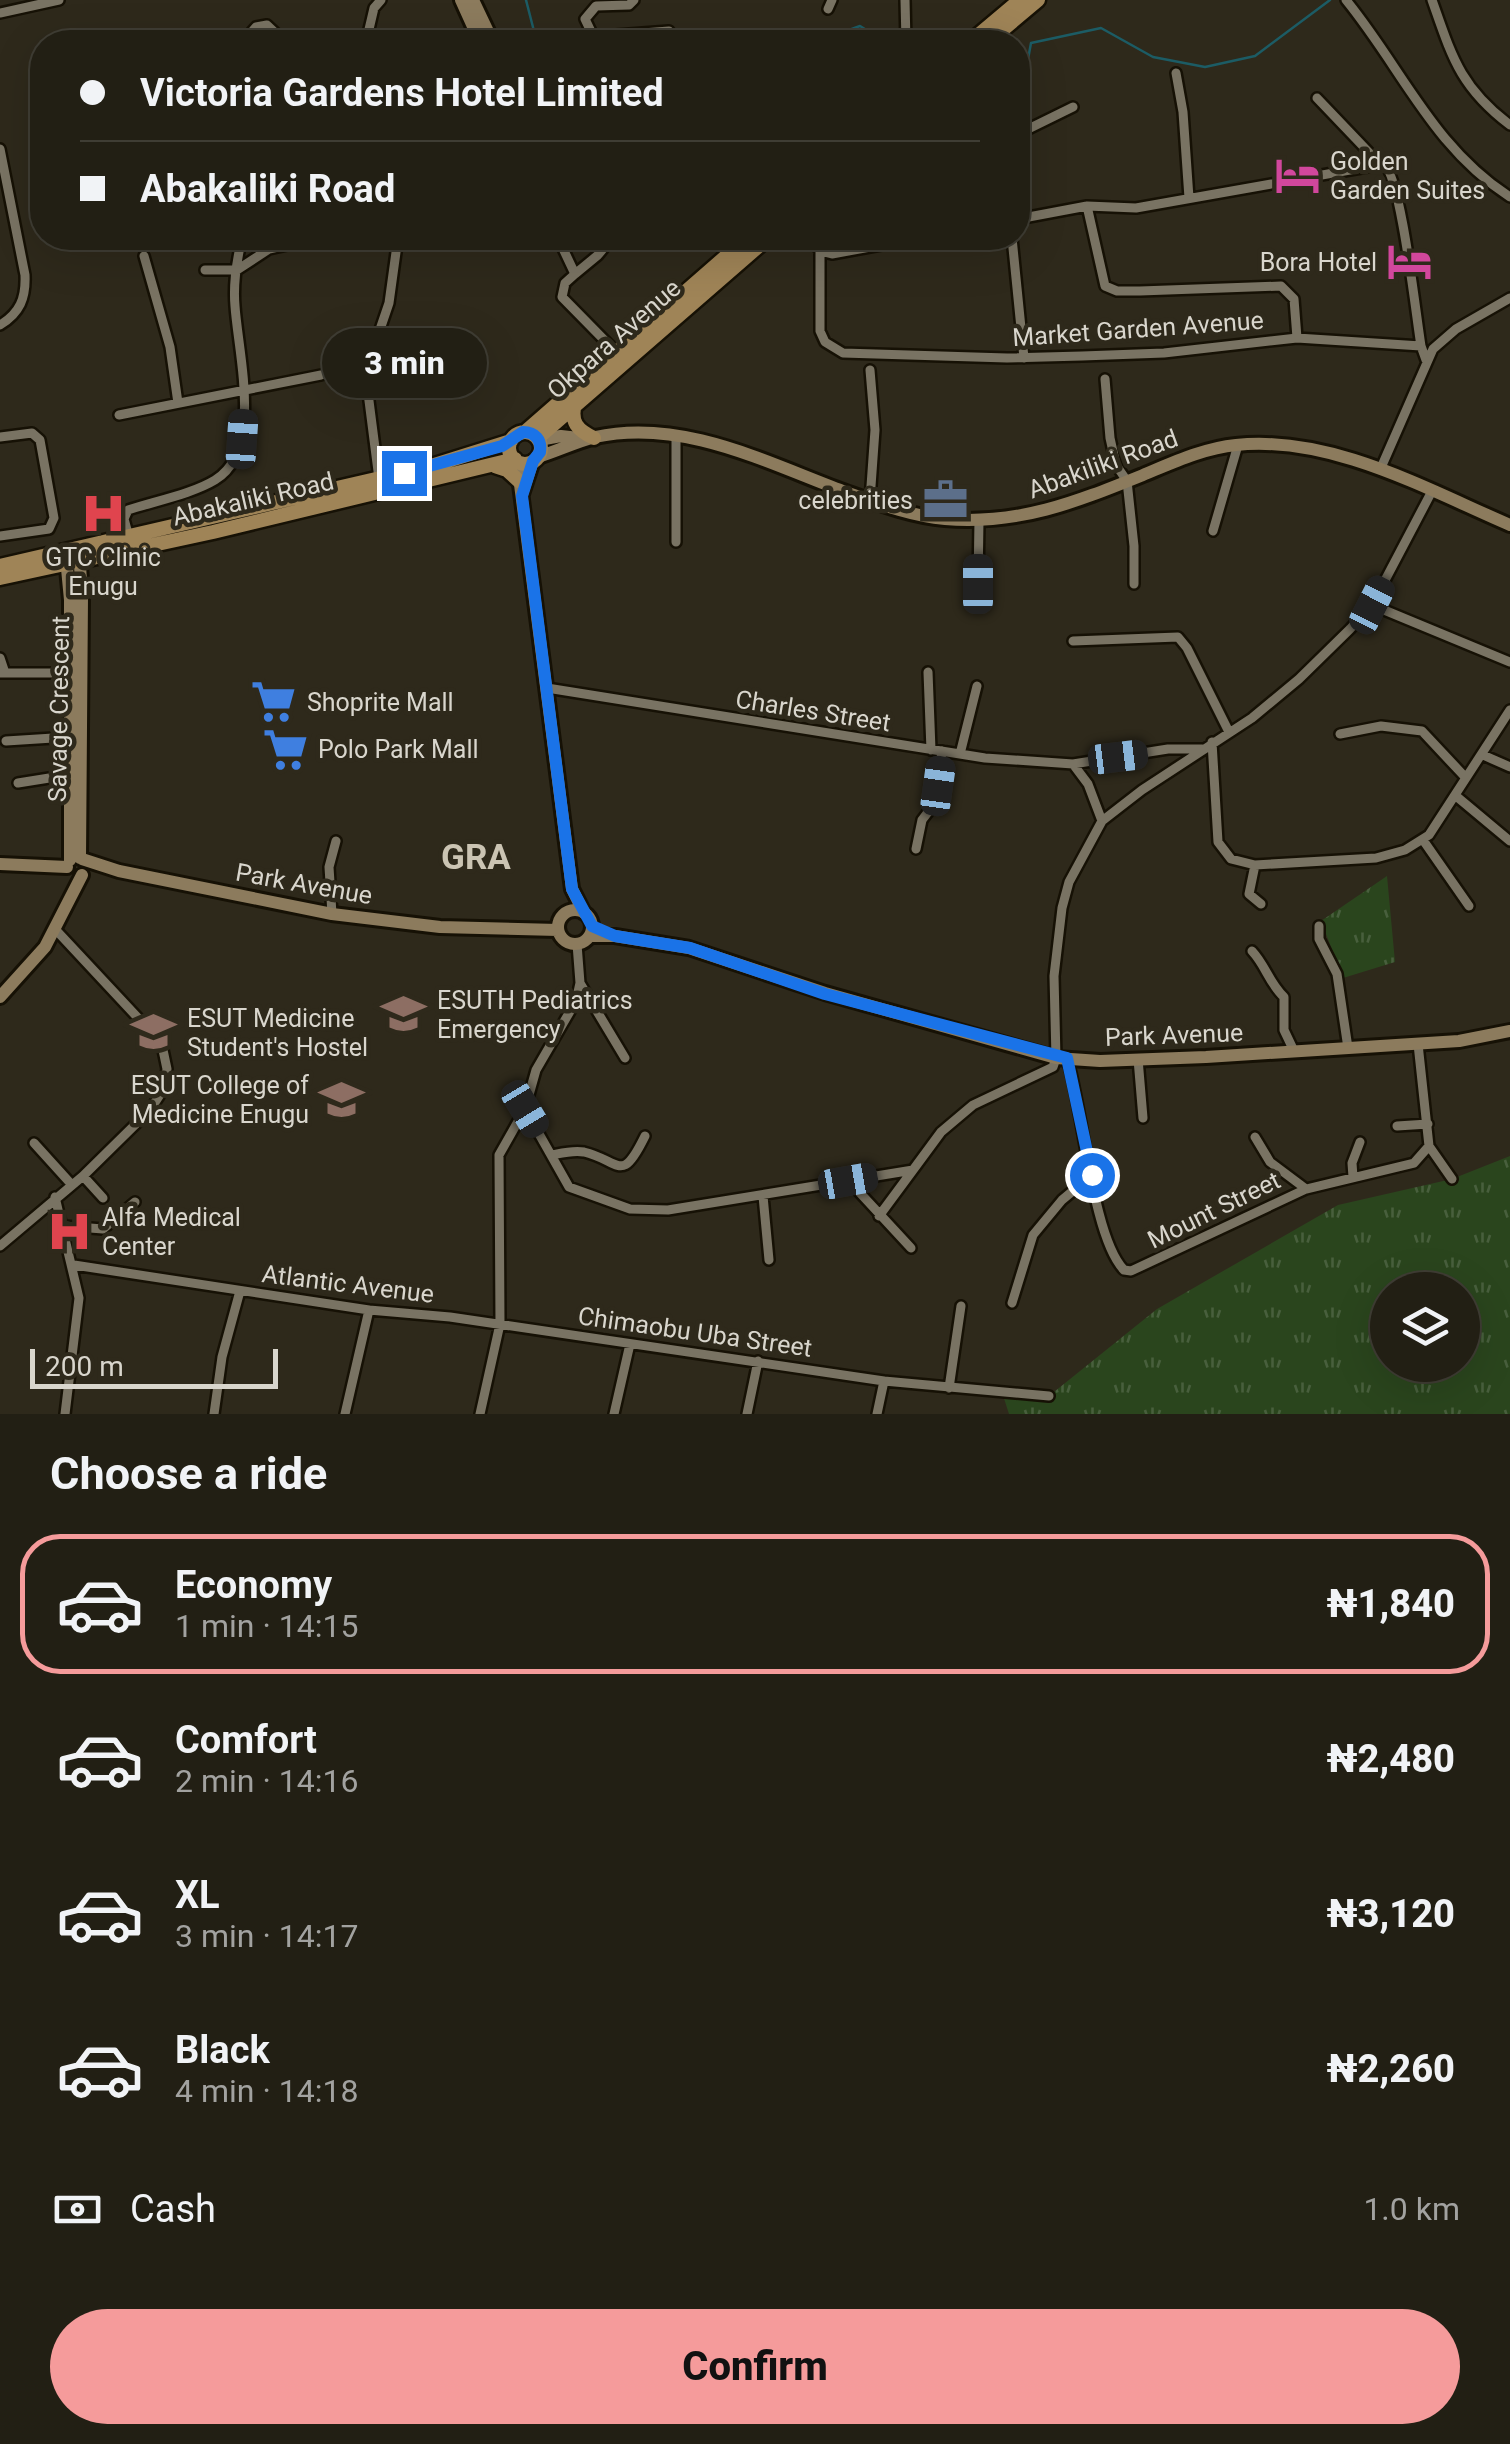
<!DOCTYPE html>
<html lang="en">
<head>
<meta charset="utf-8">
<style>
  body { margin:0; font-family:Roboto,sans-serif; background:#2a271d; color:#f1f3f6; height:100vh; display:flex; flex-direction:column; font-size:38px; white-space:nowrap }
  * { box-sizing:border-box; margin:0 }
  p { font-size:32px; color:#a2a2a0 }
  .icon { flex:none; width:55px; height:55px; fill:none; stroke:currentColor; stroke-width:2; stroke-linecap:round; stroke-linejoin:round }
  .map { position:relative; height:1414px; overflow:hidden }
  .panel { display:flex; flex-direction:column; background:#221f14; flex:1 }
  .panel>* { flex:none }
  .guide { position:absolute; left:30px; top:30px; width:1000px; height:220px; border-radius:40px; box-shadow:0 10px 40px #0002,0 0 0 2px #3f3d34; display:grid; align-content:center; height:220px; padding:0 50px; background:#221f14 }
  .buttons { position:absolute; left:1370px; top:1272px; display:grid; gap:20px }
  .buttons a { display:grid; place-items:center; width:110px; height:110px; border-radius:50%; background:#221f14; box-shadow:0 10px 40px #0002,0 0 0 2px #3f3d34; font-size:50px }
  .scale { position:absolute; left:30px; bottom:25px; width:248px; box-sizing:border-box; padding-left:10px; border:5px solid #d9d6cd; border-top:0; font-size:28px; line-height:35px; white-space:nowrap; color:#d9d6cd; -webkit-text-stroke:8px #2e291b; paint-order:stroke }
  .end { position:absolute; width:45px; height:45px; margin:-22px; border:12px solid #1a73e8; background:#fff; box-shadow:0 0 0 5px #fff }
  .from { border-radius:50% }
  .bubble { position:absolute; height:70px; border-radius:35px; background:#221f14; box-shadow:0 10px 40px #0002,0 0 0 2px #3f3d34; font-size:32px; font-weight:800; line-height:70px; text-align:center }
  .car { position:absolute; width:30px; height:60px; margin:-30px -15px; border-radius:12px; box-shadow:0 0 8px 2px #0007; background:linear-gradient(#222 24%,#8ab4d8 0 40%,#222 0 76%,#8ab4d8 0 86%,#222 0) }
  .guide b { display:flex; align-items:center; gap:35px; height:95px; font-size:38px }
  .guide b+b { border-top:2px solid #3f3d34 }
  .guide i { width:25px; height:25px; background:#f1f3f6 }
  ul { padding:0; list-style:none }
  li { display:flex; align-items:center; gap:30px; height:140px; margin:0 20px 15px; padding:0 30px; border:5px solid transparent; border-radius:40px }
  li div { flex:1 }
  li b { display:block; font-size:38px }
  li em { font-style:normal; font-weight:800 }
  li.active { border-color:#f59b9b }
  li>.icon { width:90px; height:90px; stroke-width:1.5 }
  h2 { padding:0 50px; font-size:45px; line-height:120px }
  .pay { display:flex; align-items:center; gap:25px; height:110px; padding:0 50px; font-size:38px }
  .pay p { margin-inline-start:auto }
  .button { display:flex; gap:20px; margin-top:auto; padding:20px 50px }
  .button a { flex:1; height:115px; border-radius:60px; background:#f59b9b; color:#111; font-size:40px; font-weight:800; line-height:115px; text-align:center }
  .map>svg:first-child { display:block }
  .grass { fill:url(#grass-tufts); fill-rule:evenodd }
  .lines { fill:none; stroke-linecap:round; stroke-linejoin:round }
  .stream { stroke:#1c5c65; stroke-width:2.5 }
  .street-casing { stroke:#161105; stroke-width:14 }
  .secondary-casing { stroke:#161105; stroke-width:18 }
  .primary-casing { stroke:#161105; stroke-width:19 }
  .street { stroke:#797363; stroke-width:9 }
  .secondary { stroke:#8c7b5d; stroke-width:12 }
  .primary { stroke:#9f8457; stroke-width:14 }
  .route { stroke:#1a73e8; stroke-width:12 }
  .labels { text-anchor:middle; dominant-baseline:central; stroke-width:9; stroke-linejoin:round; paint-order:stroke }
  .poi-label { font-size:25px; fill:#d9d6cd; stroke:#2e291b; text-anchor:start }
  .street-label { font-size:25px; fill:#d9d6cd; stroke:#2e291b }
  .district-label { font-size:35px; font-weight:bold; fill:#cbc4b3; stroke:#2e291b }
</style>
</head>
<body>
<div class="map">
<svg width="1510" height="1414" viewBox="0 0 1510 1414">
  <defs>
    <pattern id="grass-tufts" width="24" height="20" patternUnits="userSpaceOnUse" patternTransform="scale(2.5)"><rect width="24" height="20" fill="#2a451d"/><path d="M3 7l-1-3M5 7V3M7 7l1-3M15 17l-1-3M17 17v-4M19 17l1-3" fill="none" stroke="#485f3d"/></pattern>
  </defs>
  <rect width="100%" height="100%" fill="#2e291b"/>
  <!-- grass -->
  <path class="grass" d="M 1387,876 L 1395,962 L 1343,978 L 1321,921 Z
    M 1510,1156 L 1510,1414 L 1009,1414 L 1002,1392 L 1049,1396 L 1157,1309 L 1338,1205 L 1452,1179 ZM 1388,1290 L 1462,1290 L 1462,1365 L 1388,1365 Z"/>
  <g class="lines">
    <!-- stream -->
    <path class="stream" d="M 526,0 L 535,35 L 570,42
      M 816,42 L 860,26 L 886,42
      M 1018,94 L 1022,92 L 1031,43 L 1101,28 L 1153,57 L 1205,67 L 1255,56 L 1330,0"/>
    <defs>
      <path id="street" d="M 634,0 L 629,5 L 596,6 L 585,19 L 596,42 L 616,35 L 669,31
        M 905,0 L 906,42
        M 1346,0 C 1403,70 1432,146 1510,197
        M 1432,0 C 1452,57 1460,87 1510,125
        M 828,9 L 832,0
        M 0,13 L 59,0
        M 243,42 L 256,27 L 267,25 L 285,42
        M 366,42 L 374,8 L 381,0
        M 1176,73 L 1183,112 L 1189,198
        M 1317,98 L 1380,164
        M 1018,134 L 1073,107
        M 0,149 L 25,275 C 26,298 20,313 0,325
        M 1087,206 L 1105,286 L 1117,291 L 1140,291 L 1281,286 L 1294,299 L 1297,338
        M 1018,219 L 1087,206 L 1136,208 L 1384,164 C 1401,177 1416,316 1421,346
        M 558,238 L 575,274 L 565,283 L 562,297 L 617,353
        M 812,238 L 820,251 L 832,254 L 920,238
        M 1012,238 L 1024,358
        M 820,251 L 820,331 L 825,342 L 843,353 L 1007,358 L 1082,356 L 1164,353 L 1297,338 L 1421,346 L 1426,360
        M 144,256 L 170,347 L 178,403
        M 205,270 L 237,270 L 269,249 L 320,238
        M 575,274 L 598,255 L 612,238
        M 1105,379 L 1110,438 L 1116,465 L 1127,481 L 1134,546 L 1134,584
        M 119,415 L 321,375
        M 0,437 L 32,433 L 40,440 L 54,518 L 49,529 L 0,536
        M 1380,470 L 1433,349 L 1456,329 L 1510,298
        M 379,479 L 368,393 L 369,374 L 372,353 L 389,303 L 397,245
        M 870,500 L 875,430 L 870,370
        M 1213,531 L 1238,445
        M 129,537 L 124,519 L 128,510 C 155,501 192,494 215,480 C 264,451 238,353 235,306 C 233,284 237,259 242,238
        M 676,542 L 676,435
        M 978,584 L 979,520
        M 1372,605 L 1510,662
        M 1073,641 L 1178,637 L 1187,648 L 1229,732
        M 0,658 L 5,673
        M 928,672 L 931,750
        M 0,673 L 71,673
        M 547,688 L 985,758 L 1073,764 L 1168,749 L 1202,749
        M 1340,734 L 1381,726 L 1422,731 L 1466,778
        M 6,741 L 69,737
        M 1212,742 L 1218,842 L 1231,859 L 1255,865 L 1376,858 L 1405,850 L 1429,835 L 1510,710
        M 960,754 L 977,686
        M 1483,755 L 1510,767
        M 1073,764 L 1088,784 L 1102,821
        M 18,783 L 68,775
        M 1456,796 L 1510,841
        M 1423,840 L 1469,906
        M 916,849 L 922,820 L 935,803 L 942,751
        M 1255,865 L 1249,894 L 1261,904
        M 332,914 L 329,867 L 336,841
        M 1319,926 L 1319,939 L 1337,974 L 1348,1048
        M 1252,951 C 1266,966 1269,983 1284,997 L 1284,1030 L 1294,1051
        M 580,983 L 625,1058
        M 1067,1058 C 1083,1108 1092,1237 1124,1270 L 1131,1271 L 1306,1189 L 1414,1163 L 1429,1146 L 1418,1044
        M 1138,1059 L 1143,1118
        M 525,1109 L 569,1187 L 630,1209 L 668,1210 L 913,1170 L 941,1132 L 973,1105 L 1053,1067 L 1056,1058 L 1054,976 L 1062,908 L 1069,882 L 1102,821 L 1142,790 L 1252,718 L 1299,679 L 1350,629 L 1372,605 L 1432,491
        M 1397,1126 L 1428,1124
        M 1255,1137 L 1270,1162 L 1306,1189
        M 34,1143 L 72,1185
        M 1429,1146 L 1452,1179
        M 552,1155 C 562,1153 573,1150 584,1152 C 621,1161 621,1185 645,1136
        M 83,1176 L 103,1198
        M 1353,1177 L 1352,1163 L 1360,1142
        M 849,1181 L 911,1248
        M 763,1196 L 769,1260
        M 55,1197 L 79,1298 L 65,1414
        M 879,1216 L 913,1170
        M 64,1226 L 103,1229 L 135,1202
        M 0,1246 L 83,1176 L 150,1110 L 163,1090 L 167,1069 L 163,1050 L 153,1034 L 55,929
        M 74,1265 L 369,1310 L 450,1317 L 884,1381 L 1049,1396
        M 1012,1303 L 1033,1235 L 1062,1200 L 1092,1175
        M 949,1388 L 961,1306
        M 214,1414 L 222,1357 L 240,1291
        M 345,1414 L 369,1310
        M 480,1414 L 500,1324 L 499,1155 L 525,1109 L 536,1070 L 576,1001 L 580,983 L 577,944
        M 614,1414 L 630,1344
        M 747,1414 L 758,1361
        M 877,1414 L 884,1381"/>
      <path id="secondary" d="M 461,0 L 480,42
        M 473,0 L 493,42
        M 539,440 L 561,436 L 587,439
        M 538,457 C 557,451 576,442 595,437 C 682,418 765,462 843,491 C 877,503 910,516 945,519 C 1020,525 1076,502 1143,475 C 1172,463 1204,448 1236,445 C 1331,435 1426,489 1510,525
        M 517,461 L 572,889 L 584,913
        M 522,494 L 533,461
        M 79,550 L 82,597 L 80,858
        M 66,558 L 70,600 L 70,860
        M 82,859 L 119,871 L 332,914 L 440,927 L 558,930
        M 0,864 L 67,867
        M558 927a17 17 0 1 1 34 0a17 17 0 1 1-34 0Z
        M 590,936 L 615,936 L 689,948 L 825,993 L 1056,1058 L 1100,1061 L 1206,1057 L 1459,1041 L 1510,1031
        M 0,997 L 45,947 L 82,875"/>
      <path id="primary" d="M 970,42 L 1020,0
        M 988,42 L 1038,0
        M 575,403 C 570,422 577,430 594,438
        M 525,432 L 747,238
        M509 448a16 16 0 1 1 32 0a16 16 0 1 1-32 0Z
        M 538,438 L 768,238
        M 495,466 L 507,470 L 519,481
        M 0,566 L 428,467 L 511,441
        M 0,578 L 213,532 L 515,459"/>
    </defs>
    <!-- street casing -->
    <use href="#street" class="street-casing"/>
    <!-- secondary casing -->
    <use href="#secondary" class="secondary-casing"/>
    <!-- primary casing -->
    <use href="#primary" class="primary-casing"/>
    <!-- street -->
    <use href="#street" class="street"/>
    <!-- secondary -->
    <use href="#secondary" class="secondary"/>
    <!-- primary -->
    <use href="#primary" class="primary"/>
  </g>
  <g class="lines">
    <!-- route -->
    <path class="route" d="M 404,473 L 502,446 L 523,432 C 535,432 542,440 540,452 L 533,461 L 522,496 L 572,889 L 592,926 L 615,936 L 690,948 L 825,994 L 1067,1058 L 1092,1175"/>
  </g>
  <!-- icons -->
  <defs>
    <symbol id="hotel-bare" viewBox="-9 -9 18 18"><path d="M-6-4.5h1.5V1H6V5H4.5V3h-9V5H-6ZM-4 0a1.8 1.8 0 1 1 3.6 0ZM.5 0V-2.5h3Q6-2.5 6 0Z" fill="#d1479c" stroke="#2e291b" stroke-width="2.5" paint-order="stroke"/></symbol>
    <symbol id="office-bare" viewBox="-9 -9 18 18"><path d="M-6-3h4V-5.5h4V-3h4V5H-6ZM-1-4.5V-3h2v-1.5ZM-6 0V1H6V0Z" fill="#5c6f8a" stroke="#2e291b" stroke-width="2.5" paint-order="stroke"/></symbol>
    <symbol id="hospital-bare" viewBox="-9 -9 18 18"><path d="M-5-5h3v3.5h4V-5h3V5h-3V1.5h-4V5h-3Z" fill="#e0444e" stroke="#2e291b" stroke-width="2.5" paint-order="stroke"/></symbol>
    <symbol id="supermarket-bare" viewBox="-9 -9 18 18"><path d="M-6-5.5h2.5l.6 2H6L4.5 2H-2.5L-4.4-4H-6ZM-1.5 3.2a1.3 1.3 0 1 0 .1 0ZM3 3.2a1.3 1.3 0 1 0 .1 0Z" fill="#3f7fe0" stroke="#2e291b" stroke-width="2.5" paint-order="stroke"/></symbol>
    <symbol id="university-bare" viewBox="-9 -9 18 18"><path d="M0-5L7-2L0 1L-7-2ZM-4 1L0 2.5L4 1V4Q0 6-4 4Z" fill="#8d6e63" stroke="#2e291b" stroke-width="2.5" paint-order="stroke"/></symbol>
  </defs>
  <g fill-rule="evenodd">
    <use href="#hotel-bare" x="1266" y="144" width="63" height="63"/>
    <use href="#hotel-bare" x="1378" y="230" width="63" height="63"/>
    <use href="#office-bare" x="914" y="468" width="63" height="63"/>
    <use href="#hospital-bare" x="72" y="482" width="63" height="63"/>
    <use href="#supermarket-bare" x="242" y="670" width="63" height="63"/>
    <use href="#supermarket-bare" x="254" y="718" width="63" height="63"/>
    <use href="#university-bare" x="372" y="982" width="63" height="63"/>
    <use href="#university-bare" x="122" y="1000" width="63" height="63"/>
    <use href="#university-bare" x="310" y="1068" width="63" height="63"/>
    <use href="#hospital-bare" x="38" y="1200" width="63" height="63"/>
  </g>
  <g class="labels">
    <!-- poi labels -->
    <g class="poi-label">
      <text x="1330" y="161">Golden<tspan x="1330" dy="29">Garden Suites</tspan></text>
      <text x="1377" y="262" text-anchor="end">Bora Hotel</text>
      <text x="913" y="500" text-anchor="end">celebrities</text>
      <text x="103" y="557" text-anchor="middle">GTC Clinic<tspan x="103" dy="29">Enugu</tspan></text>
      <text x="307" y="702">Shoprite Mall</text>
      <text x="318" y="749">Polo Park Mall</text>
      <text x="437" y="1000">ESUTH Pediatrics<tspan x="437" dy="29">Emergency</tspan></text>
      <text x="187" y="1018">ESUT Medicine<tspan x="187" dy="29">Student's Hostel</tspan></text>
      <text x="309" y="1085" text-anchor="end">ESUT College of<tspan x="309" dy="29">Medicine Enugu</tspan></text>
      <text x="102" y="1217">Alfa Medical<tspan x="102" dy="29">Center</tspan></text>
    </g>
    <!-- street labels -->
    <g class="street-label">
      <text transform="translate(1138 329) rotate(-4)">Market Garden Avenue</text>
      <text transform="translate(614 339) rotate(-41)">Okpara Avenue</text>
      <text transform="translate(1103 464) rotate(-20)">Abakiliki Road</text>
      <text transform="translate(253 499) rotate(-13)">Abakaliki Road</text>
      <text transform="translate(59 709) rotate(-89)">Savage Crescent</text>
      <text transform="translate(813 711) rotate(9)">Charles Street</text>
      <text transform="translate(304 884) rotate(10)">Park Avenue</text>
      <text transform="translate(1174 1035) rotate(-2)">Park Avenue</text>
      <text transform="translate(1214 1210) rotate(-26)">Mount Street</text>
      <text transform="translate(348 1284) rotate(7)">Atlantic Avenue</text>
      <text transform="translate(695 1332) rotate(8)">Chimaobu Uba Street</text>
    </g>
    <!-- district labels -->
    <g class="district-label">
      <text x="476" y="857">GRA</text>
    </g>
  </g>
</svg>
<div class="buttons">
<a><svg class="icon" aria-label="layers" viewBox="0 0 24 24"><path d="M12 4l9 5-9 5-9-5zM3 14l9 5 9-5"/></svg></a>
</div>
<div class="scale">200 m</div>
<i class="end from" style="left:1092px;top:1175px"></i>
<i class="end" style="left:404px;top:473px"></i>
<div class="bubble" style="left:322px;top:328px;width:165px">3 min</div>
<i class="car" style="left:242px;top:439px;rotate:4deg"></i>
<i class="car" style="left:978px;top:584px;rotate:0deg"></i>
<i class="car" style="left:1372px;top:605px;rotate:27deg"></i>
<i class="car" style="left:1118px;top:757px;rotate:83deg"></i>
<i class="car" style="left:938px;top:786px;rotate:8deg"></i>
<i class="car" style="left:525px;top:1109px;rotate:149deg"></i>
<i class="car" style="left:848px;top:1181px;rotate:80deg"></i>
<div class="guide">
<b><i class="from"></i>Victoria Gardens Hotel Limited</b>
<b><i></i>Abakaliki Road</b>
</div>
</div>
<section class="panel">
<h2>Choose a ride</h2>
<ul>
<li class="active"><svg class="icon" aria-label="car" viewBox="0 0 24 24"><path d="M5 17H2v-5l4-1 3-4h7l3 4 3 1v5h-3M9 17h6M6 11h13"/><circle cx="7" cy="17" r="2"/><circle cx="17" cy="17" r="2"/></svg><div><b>Economy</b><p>1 min · 14:15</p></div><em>₦1,840</em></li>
<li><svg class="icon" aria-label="car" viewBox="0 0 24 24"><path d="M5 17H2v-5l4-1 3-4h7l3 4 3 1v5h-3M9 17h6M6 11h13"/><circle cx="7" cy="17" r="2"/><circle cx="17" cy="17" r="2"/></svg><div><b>Comfort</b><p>2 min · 14:16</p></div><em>₦2,480</em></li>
<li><svg class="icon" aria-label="car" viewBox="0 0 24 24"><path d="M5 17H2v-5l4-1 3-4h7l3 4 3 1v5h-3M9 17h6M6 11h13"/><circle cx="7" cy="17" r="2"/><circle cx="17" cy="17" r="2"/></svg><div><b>XL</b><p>3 min · 14:17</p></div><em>₦3,120</em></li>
<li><svg class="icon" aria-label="car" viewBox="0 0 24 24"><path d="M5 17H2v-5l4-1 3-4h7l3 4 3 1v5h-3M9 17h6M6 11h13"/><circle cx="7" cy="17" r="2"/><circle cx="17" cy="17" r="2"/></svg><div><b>Black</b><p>4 min · 14:18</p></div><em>₦2,260</em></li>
</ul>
<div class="pay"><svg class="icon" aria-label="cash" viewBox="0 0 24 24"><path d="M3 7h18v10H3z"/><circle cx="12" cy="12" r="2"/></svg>Cash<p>1.0 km</p></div>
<div class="button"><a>Confirm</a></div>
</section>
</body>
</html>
